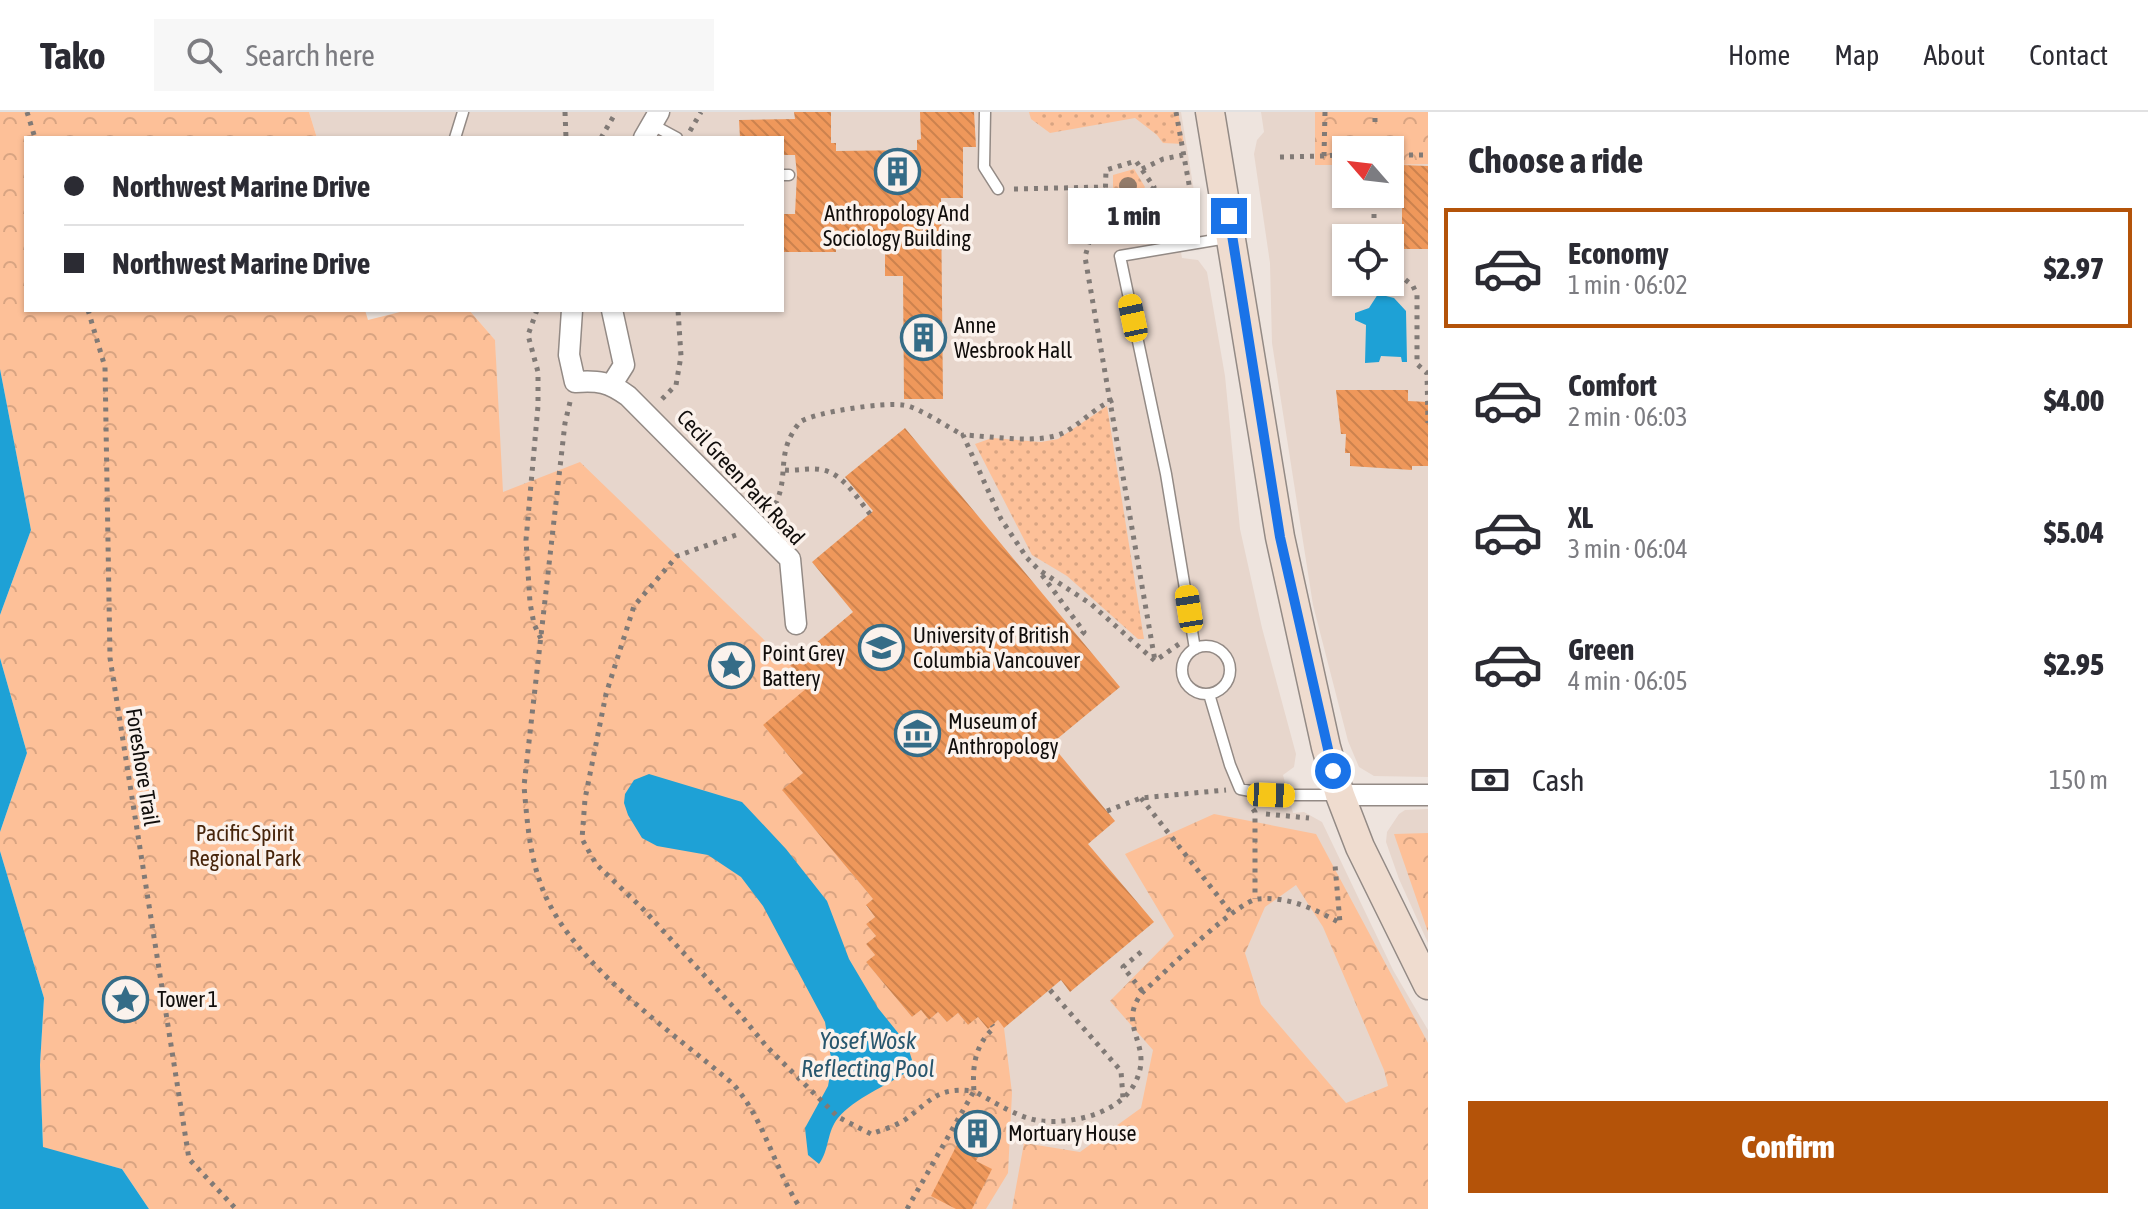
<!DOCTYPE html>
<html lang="en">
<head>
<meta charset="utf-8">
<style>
  body { margin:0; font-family:"Asap Condensed",sans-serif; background:#f7f7f7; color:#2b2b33; height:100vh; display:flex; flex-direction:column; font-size:30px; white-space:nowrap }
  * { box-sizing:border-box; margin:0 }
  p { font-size:26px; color:#7c7c81 }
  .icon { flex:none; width:44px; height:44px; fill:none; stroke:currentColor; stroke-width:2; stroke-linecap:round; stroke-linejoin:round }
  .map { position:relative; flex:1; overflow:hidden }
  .sheet { display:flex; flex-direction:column; background:#fff; width:720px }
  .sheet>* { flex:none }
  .banner { position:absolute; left:24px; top:24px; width:760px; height:176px; border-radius:0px; box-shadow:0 2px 6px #0004; display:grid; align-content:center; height:176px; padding:0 40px; background:#fff }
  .needle { width:52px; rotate:298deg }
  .fabs { position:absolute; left:1332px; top:24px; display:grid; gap:16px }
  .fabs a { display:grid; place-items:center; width:72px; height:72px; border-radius:0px; background:#fff; box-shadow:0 2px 6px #0004; font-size:40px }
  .end { position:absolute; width:36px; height:36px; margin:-18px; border:10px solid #1a73e8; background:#fff; box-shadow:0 0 0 4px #fff }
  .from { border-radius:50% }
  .bubble { position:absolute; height:56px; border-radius:0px; background:#fff; box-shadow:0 2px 6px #0004; font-size:26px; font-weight:800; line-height:56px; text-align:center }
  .car { position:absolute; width:24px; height:48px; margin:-24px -12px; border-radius:10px; box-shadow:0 0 6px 2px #0007; background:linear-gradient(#f5c518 24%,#345 0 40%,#f5c518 0 76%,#345 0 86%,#f5c518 0) }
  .banner b { display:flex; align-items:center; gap:28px; height:76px; font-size:30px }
  .banner b+b { border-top:2px solid #e1e1e2 }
  .banner i { width:20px; height:20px; background:#2b2b33 }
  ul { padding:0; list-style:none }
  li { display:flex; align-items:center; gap:24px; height:120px; margin:0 16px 12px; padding:0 24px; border:4px solid transparent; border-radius:0px }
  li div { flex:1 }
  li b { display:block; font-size:30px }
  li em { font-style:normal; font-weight:800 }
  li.selected { border-color:#b45309 }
  li>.icon { width:72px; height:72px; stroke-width:1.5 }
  h2 { padding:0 40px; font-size:36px; line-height:96px }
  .pay { display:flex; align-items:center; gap:20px; height:88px; padding:0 40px; font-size:30px }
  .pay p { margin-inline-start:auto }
  .button { display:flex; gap:16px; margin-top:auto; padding:16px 40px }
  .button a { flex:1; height:92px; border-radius:0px; background:#b45309; color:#fff; font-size:32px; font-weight:800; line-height:92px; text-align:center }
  header { display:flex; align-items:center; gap:48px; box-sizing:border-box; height:112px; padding:0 40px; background:#fff; border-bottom:2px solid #e1e1e2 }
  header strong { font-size:38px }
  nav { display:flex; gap:44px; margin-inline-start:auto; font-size:28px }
  .search { width:560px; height:72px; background:#f7f7f7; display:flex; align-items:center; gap:20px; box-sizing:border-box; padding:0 28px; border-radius:0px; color:#7c7c81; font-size:30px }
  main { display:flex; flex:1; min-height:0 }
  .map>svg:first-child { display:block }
  .built { fill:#e7d6cc; fill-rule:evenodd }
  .grass { fill:url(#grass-dots) }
  .forest { fill:url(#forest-crowns); fill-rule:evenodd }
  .water { fill:#1ea1d6 }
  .building { fill:url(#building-back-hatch) }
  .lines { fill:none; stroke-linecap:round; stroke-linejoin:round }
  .lane-casing { stroke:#938a85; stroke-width:13 }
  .street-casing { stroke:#938a85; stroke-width:23 }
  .secondary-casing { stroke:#938a85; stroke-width:31 }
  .path { stroke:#817a76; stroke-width:5; stroke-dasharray:4 6; stroke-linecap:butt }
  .lane { stroke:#fff; stroke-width:10 }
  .street { stroke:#fff; stroke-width:20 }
  .secondary { stroke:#efdccf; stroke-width:28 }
  .tree { fill:#927b6a }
  .route { stroke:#1a73e8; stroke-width:10 }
  .labels { text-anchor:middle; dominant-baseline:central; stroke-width:7; stroke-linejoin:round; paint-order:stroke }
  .poi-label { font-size:22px; fill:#100d0b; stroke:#fbf2ec; text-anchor:start }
  .street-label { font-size:22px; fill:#100d0b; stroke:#fbf2ec }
  .park-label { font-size:22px; fill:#47250b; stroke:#fbf2ec }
  .water-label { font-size:24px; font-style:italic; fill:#28576e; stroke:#fbf2ec }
</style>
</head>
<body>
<header>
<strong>Tako</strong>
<div class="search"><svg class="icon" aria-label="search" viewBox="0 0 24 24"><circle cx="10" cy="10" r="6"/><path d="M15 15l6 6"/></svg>Search here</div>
<nav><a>Home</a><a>Map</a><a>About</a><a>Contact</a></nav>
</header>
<main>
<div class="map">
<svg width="1428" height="1097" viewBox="0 0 1428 1097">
  <defs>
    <pattern id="grass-dots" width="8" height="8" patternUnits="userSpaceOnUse" patternTransform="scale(2)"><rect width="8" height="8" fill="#fdc098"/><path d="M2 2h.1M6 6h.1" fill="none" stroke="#d8a482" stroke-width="1.8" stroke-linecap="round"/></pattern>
    <pattern id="forest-crowns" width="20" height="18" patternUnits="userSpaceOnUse" patternTransform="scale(2)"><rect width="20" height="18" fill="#fdc098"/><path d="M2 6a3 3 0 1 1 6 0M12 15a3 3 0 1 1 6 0" fill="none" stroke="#d8a482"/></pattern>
    <pattern id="building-back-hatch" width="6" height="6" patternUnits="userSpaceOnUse" patternTransform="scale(2)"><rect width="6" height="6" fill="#ef985b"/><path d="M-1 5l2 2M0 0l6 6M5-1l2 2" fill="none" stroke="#cc824e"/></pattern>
  </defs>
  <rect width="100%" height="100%" fill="#eee4de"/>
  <!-- built -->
  <path class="built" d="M 309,0 L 1181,0 L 1195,85 L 1188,110 L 1177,118 L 1182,146 L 1198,148 L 1207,160 L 1225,264 L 1240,417 L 1262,516 L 1296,642 L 1294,655 L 1283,663 L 1293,701 L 1304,700 L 1322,710 L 1393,858 L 1428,918 L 1428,1097 L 771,1097 L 511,787 L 495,228 L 469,198 L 782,198 L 782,26 L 317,26 Z
    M 1261,0 L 1428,0 L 1428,665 L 1374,664 L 1359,655 L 1348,629 L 1313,493 L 1272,231 L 1270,151 L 1254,42 L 1257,28 L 1264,20 ZM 1346,38 L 1390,38 L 1390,82 L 1346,82 ZM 1346,126 L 1390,126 L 1390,170 L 1346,170 Z
    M 1428,697 L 1428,831 L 1399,767 L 1386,730 L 1387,720 L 1399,702 L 1405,698 Z"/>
  <!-- grass -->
  <path class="grass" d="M 1029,0 L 1178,0 L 1184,32 L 1163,31 L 1157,23 L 1135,6 L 1050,21 L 1031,7 Z
    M 1134,57 L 1145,75 L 1133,91 L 1113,84 L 1113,63 Z
    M 1107,294 L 1144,527 L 1138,527 L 1067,464 L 1032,443 L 975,332 L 992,326 L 1041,330 L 1058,327 Z"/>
  <!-- forest -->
  <path class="forest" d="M 0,0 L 309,0 L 317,26 L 26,26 L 26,198 L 365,198 L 368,208 L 408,198 L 469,198 L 495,228 L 503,380 L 580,350 L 790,553 L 830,601 L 763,613 L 803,661 L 783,679 L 873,787 L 866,794 L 875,805 L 866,812 L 876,824 L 866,832 L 875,843 L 866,850 L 912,905 L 921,898 L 929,908 L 938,900 L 947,910 L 958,901 L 968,913 L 978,905 L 988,917 L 998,908 L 1004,916 L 1012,981 L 1008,1061 L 986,1097 L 149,1097 L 122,1057 L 43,1036 L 40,953 L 44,886 L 0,739 L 0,720 L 27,641 L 0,546 L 0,503 L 31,418 L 0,257 Z
    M 1315,0 L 1428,0 L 1428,52 L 1390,53 L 1390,38 L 1346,38 L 1346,53 L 1315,53 Z
    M 1214,702 L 1316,722 L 1428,931 L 1428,1097 L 1012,1097 L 1024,1031 L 1080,1040 L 1141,996 L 1153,938 L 1110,889 L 1174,824 L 1125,742 ZM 1296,773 L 1323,815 L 1384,958 L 1388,974 L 1346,991 L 1261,892 L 1245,841 L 1265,795 Z
    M 1428,721 L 1428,820 L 1394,722 Z"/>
  <!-- water -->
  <path class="water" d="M 1378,182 L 1394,186 L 1406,199 L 1407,250 L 1402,250 L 1401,245 L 1381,244 L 1379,250 L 1365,251 L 1366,213 L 1355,208 L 1355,201 L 1369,196 Z
    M 0,257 L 31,418 L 0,503 Z
    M 0,546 L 27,641 L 0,720 Z
    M 649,662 L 742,690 L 786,737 L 827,789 L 849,847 L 878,896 L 907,932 L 912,948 L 907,960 C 886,974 855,986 838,1006 C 827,1019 829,1039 819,1052 L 808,1043 L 805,1016 L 828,974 L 832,952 L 825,910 L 763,794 L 741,765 L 708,743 L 657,734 L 642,726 L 628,703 L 624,691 L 625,682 L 634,668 Z
    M 0,739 L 44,886 L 40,953 L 43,1035 L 122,1057 L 149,1097 L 0,1097 Z"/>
  <!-- building -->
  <path class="building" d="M 794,0 L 831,0 L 831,31 L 836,31 L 836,39 L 917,38 L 917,28 L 921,27 L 920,0 L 974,0 L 976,35 L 963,35 L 963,86 L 941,86 L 943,287 L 904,287 L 903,164 L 885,164 L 885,127 L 836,127 L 836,140 L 782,140 L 782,102 L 795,102 L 797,62 L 795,43 L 782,43 L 782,26 L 740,26 L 739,8 L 795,7 Z
    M 1402,53 L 1428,54 L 1428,137 L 1402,137 Z
    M 1336,278 L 1408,278 L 1408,289 L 1428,290 L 1428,354 L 1412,354 L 1412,358 L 1350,354 L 1350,341 L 1345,341 L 1346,322 L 1341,322 Z
    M 905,316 L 1120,575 L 1051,632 L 1115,709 L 1088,732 L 1154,810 L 1070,880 L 1061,868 L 1004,916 L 998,908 L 988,917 L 978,905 L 968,913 L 958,901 L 947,910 L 938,900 L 929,908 L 921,898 L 912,905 L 866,850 L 875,843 L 866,832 L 876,824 L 866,812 L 875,805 L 866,793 L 873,787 L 782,678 L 803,661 L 763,613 L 808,575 L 790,553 L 853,500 L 812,450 L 873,399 L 845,365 Z
    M 972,1003 L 994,1014 L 976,1049 L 992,1057 L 972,1097 L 956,1097 L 931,1084 Z"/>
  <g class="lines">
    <defs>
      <path id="lane" d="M 985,0 L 984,55 L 998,77
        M 651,12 L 677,26
        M 455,26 L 463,0
        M 782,63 L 789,63
        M1182 558a24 24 0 1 1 48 0a24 24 0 1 1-48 0Z
        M 1195,537 L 1166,362 L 1120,144 L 1227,126
        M 1209,582 L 1230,653 L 1240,677 L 1271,683 L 1338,683"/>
      <path id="street" d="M 644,26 L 659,0
        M 572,198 L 569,243 L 575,270 C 598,268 609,270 628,284 L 790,447 L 796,512
        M 612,272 L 624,253 L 612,198
        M 1340,683 L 1428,683"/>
      <path id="secondary" d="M 1210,0 L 1280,425 L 1326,635 L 1340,683 L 1360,735 L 1428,873"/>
    </defs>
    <!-- lane casing -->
    <use href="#lane" class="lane-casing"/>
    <!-- street casing -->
    <use href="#street" class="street-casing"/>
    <!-- secondary casing -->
    <use href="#secondary" class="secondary-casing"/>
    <!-- path -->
    <path class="path" d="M 27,0 L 35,26
      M 565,0 L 566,26
      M 1176,0 L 1194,100
      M 1325,0 L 1324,44 L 1338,43
      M 1375,10 L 1375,0
      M 690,19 L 701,0
      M 601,26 L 616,0
      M 1375,26 L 1375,38
      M 1399,43 L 1428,43
      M 1280,45 L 1324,44
      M 1142,57 L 1163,47 L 1183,43
      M 1014,77 L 1105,75
      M 1105,90 L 1136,100 L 1154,75 L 1136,49 L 1106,58 L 1105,90 L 1095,109 L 1085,145 L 1155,549
      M 1374,126 L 1374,82
      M 1390,155 L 1413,174 L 1417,183 L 1417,252 L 1427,261 L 1428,311
      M 88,198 L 105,255 L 110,546 L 189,1047 L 236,1097
      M 537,198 L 528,223 L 538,260 L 538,294 L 526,428 L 530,491 L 534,512 L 541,527
      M 662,287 L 676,273 L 681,244 L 678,198
      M 1113,288 C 1094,296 1082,311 1065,320 C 1041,333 991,324 963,323 L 1001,407 L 1027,446 L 1039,458 L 1091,492 L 1155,549 L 1179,532
      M 570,290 L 565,311 L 524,674 C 527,707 529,739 540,770 C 566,849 672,919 733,972 C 765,1008 774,1057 801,1097
      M 785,358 C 797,359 811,355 823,358 C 843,362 858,387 870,402
      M 770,401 C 791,371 776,348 793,320 C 793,319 799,311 800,310 C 814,300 885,290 903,293 C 919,295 947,315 963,323
      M 736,423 L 677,444 L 634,494 L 606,582 L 585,687 L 582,727 L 596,752 L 642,796 L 739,901 L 767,935 L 838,1005 L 871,1022 C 882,1018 896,1014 906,1007 C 933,987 937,975 974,979 C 972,955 975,932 994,916 L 992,913
      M 1042,463 L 1084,520 L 1079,525
      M 1141,686 L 1232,802
      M 1253,697 L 1255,700 L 1255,787
      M 1107,699 L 1141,686 L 1226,678
      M 1266,702 L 1309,706
      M 1141,840 L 1123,855 L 1143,880
      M 1050,878 L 1121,959 L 1123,986
      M 907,1097 L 974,979 C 994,990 1018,1006 1041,1009 C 1076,1012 1128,1000 1139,961 C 1149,930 1117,911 1143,880 C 1163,862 1237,789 1258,787 C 1287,784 1315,797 1340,811 L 1335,753"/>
    <!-- lane -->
    <use href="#lane" class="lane"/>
    <!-- street -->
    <use href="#street" class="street"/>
    <!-- secondary -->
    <use href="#secondary" class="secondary"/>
  </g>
  <!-- trees -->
  <circle class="tree" cx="1128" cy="74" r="9"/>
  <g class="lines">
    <!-- route -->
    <path class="route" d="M 1229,104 L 1280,425 L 1333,659"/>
  </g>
  <!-- icons -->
  <defs>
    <symbol id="building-ring" viewBox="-11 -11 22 22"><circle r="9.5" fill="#fbf2ec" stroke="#356c87" stroke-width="1.5"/><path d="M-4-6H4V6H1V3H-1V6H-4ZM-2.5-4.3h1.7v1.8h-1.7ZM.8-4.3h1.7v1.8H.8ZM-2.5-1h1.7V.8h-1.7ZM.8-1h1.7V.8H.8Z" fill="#356c87"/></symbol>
    <symbol id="university-ring" viewBox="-11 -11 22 22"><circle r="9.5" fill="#fbf2ec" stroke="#356c87" stroke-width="1.5"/><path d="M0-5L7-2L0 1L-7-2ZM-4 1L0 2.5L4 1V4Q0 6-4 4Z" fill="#356c87"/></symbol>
    <symbol id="sight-ring" viewBox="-11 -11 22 22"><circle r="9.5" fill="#fbf2ec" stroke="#356c87" stroke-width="1.5"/><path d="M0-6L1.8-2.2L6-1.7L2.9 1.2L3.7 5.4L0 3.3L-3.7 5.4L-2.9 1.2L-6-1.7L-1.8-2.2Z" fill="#356c87"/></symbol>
    <symbol id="museum-ring" viewBox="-11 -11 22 22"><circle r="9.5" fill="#fbf2ec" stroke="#356c87" stroke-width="1.5"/><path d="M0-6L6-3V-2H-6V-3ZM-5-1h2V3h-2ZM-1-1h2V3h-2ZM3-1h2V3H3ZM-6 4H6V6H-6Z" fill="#356c87"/></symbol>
  </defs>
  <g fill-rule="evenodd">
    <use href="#building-ring" x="872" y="34" width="51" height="51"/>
    <use href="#building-ring" x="898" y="200" width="51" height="51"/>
    <use href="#university-ring" x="856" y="510" width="51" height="51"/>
    <use href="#sight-ring" x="706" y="528" width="51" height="51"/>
    <use href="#museum-ring" x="892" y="596" width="51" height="51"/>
    <use href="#sight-ring" x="100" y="862" width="51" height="51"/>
    <use href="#building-ring" x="952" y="996" width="51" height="51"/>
  </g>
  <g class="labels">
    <!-- poi labels -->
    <g class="poi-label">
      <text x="897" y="101" text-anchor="middle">Anthropology And<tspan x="897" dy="25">Sociology Building</tspan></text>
      <text x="954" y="213">Anne<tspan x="954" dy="25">Wesbrook Hall</tspan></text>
      <text x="913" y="523">University of British<tspan x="913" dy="25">Columbia Vancouver</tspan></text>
      <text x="762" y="541">Point Grey<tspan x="762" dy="25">Battery</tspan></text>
      <text x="948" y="609">Museum of<tspan x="948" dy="25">Anthropology</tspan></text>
      <text x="157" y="887">Tower 1</text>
      <text x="1008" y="1021">Mortuary House</text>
    </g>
    <!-- street labels -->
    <g class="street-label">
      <text transform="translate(741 365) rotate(47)">Cecil Green Park Road</text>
      <text transform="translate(143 655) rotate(81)">Foreshore Trail</text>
    </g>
    <!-- park labels -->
    <g class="park-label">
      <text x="245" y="721">Pacific Spirit<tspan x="245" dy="25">Regional Park</tspan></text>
    </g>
    <!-- water labels -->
    <g class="water-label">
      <text x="868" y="928">Yosef Wosk<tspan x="868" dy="28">Reflecting Pool</tspan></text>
    </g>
  </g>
</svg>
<div class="fabs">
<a><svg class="needle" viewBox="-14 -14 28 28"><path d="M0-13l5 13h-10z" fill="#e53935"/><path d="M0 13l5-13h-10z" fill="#7c7c81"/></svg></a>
<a><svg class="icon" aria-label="locate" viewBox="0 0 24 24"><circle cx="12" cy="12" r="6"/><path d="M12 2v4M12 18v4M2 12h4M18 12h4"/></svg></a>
</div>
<i class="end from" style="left:1333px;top:659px"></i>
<i class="end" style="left:1229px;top:104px"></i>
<div class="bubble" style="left:1068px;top:76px;width:132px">1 min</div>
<i class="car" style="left:1133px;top:206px;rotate:348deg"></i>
<i class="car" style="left:1189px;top:497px;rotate:351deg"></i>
<i class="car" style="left:1271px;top:683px;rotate:92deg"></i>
<div class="banner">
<b><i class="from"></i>Northwest Marine Drive</b>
<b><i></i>Northwest Marine Drive</b>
</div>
</div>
<section class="sheet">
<h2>Choose a ride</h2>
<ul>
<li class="selected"><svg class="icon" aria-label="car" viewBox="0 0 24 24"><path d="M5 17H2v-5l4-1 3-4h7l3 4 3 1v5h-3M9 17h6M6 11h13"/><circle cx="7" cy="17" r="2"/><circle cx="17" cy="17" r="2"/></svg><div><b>Economy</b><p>1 min · 06:02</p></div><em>$2.97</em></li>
<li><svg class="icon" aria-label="car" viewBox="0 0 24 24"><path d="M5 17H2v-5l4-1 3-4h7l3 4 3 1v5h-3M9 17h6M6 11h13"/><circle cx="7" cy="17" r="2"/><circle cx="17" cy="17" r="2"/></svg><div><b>Comfort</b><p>2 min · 06:03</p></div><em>$4.00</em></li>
<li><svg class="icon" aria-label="car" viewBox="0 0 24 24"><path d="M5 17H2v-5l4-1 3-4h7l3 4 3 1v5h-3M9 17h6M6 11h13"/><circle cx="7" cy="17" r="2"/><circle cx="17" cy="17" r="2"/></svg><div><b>XL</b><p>3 min · 06:04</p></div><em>$5.04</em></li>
<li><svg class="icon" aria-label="car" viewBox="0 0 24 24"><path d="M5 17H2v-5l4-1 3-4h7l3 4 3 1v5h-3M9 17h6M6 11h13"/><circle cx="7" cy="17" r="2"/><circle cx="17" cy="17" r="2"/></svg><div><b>Green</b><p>4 min · 06:05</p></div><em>$2.95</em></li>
</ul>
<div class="pay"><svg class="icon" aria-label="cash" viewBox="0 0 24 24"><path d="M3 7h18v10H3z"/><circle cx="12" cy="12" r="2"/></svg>Cash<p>150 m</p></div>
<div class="button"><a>Confirm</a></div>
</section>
</main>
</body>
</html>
